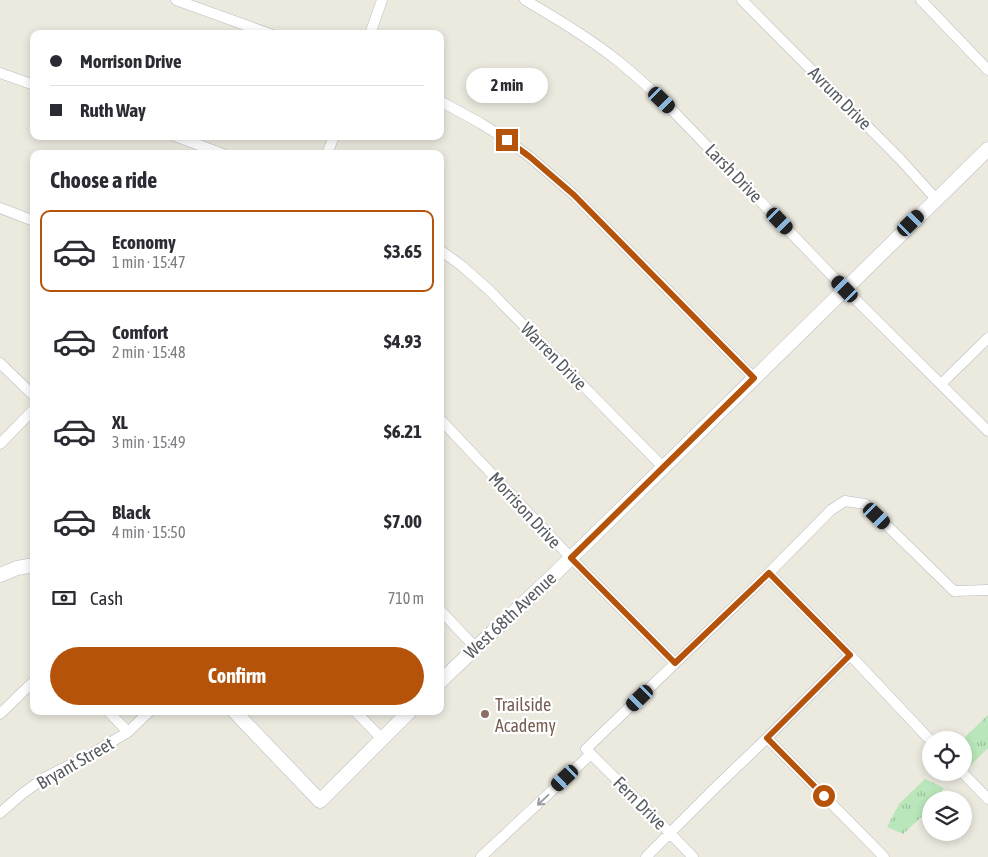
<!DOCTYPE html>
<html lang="en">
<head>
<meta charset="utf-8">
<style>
  body { margin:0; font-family:"Asap Condensed",sans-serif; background:#f2f2f3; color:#2b2b33; height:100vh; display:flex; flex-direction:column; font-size:19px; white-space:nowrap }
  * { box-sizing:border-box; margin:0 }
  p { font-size:16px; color:#7c7c81 }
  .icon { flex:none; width:28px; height:28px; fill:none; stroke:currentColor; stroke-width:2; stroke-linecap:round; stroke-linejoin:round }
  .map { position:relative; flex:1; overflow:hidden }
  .drawer { position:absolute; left:30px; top:150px; width:414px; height:565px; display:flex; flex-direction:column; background:#fff; border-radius:10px; box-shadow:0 2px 8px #0003 }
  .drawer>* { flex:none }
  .hud { position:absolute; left:30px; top:30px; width:414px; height:110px; border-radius:10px; box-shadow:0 2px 8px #0003; display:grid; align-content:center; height:110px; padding:0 20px; background:#fff }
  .tools { position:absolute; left:922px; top:731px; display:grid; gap:10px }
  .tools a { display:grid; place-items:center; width:50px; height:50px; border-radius:50%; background:#fff; box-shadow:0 2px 8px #0003; font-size:25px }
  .end { position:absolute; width:22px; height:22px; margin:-11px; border:6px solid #b45309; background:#fff; box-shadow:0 0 0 2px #fff }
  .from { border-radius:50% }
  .bubble { position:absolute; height:35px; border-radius:18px; background:#fff; box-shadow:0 2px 8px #0003; font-size:16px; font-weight:700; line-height:35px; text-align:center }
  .car { position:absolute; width:15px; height:30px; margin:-15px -8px; border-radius:6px; box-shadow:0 0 4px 1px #0007; background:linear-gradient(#222 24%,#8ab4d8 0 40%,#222 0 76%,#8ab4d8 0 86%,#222 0) }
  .hud b { display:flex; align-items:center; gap:18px; height:48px; font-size:19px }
  .hud b+b { border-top:1px solid #e1e1e2 }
  .hud i { width:12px; height:12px; background:#2b2b33 }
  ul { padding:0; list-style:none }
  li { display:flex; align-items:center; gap:15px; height:82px; margin:0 10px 8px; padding:0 10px; border:2px solid transparent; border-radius:10px }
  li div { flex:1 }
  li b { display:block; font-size:19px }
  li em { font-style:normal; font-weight:700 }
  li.on { border-color:#b45309 }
  li>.icon { width:45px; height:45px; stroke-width:1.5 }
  h2 { padding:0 20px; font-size:22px; line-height:60px }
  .pay { display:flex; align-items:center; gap:12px; height:55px; padding:0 20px; font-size:19px }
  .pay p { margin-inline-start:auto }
  .primary-button { display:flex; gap:10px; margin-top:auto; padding:10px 20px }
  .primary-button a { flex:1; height:58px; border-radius:30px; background:#b45309; color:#fff; font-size:20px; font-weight:700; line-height:58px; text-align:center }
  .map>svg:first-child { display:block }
  .grass { fill:url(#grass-tufts) }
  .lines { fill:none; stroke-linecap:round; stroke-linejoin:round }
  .street-casing { stroke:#b7babf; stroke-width:11 }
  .secondary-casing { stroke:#b8bbc2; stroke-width:15 }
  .street { stroke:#fff; stroke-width:10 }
  .secondary { stroke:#fff; stroke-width:14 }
  .oneway { stroke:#9b9da0 }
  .route { stroke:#b45309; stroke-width:6 }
  .education-dot { fill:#8d6e63; stroke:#fff; stroke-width:2 }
  .labels { text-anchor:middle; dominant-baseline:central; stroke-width:4.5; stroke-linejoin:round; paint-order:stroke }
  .street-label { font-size:18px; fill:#585c61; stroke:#fff }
  .education-label { font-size:18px; fill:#785e54; stroke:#fff; text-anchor:start }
</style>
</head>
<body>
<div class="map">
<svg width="988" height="857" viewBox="0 0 988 857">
  <defs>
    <pattern id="grass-tufts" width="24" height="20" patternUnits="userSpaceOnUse" patternTransform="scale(1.25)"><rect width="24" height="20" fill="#b9e6ba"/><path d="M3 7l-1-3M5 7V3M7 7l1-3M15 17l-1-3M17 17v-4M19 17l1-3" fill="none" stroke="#99be9b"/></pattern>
  </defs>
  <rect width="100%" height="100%" fill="#eceadf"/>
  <!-- grass -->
  <path class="grass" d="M 988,715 L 988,748 L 964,772 L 964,740 L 962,740 Z
    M 925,779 L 944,788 L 937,800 L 931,800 L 931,808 L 903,834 L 887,827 L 899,804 Z"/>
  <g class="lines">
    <defs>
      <path id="street" d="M 176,0 L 270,34
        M 525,0 C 557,19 589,38 618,61 C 638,77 657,95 675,113 L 845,289 L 988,431
        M 742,0 L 900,159 L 936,199
        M 921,0 L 988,70
        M 370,34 L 382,0
        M 0,73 L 34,85
        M 440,101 L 482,124 L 507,140 L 530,157 L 574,195 L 754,378
        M 175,136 L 223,154
        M 327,154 L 334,136
        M 0,208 L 34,221
        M 440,250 L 462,266 L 488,289 L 663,467
        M 0,363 L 34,396
        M 941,384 L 988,338
        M 440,419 L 571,558 L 675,663
        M 0,444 L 34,409
        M 769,573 L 850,655 L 931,741
        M 440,610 L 475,647
        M 108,711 L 128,732
        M 355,711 L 382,739
        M 0,714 L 34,681
        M 767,738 L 884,857
        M 962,772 L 988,799
        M 0,813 L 22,794 L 44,778 L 88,756 L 128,732 L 150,711
        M 481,857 L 591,754
        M 646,857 L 717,786 L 767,738 L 850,655
        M 693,857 L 666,829 L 586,749 L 769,573 L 831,510 L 845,501 L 865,504 L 954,591 L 988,590"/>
      <path id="secondary" d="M 0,575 L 17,568 L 34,565
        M 440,682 C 483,640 528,600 571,558 L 988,149
        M 234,711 L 320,801 L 410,711"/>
    </defs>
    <!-- street casing -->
    <use href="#street" class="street-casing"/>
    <!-- secondary casing -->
    <use href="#secondary" class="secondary-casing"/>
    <!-- street -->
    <use href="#street" class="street"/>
    <!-- secondary -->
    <use href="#secondary" class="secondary"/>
  </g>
  <!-- one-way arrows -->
  <defs><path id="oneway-shaft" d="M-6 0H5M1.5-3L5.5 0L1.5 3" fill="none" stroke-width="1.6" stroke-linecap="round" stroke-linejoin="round" transform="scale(1.25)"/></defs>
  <use class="oneway" href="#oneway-shaft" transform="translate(543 800) rotate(137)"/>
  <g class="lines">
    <!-- route -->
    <path class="route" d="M 507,140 L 530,157 L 574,195 L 754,378 L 571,558 L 675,663 L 769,573 L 850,655 L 767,738 L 824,796"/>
  </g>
  <!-- markers -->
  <circle class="education-dot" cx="485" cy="714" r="5"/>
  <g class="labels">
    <!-- street labels -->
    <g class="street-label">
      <text transform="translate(840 98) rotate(45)">Avrum Drive</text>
      <text transform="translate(734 173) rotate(46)">Larsh Drive</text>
      <text transform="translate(554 356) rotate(46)">Warren Drive</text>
      <text transform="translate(525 510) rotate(47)">Morrison Drive</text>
      <text transform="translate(510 615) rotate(-43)">West 68th Avenue</text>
      <text transform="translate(75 763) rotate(-30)">Bryant Street</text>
      <text transform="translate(640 803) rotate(45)">Fern Drive</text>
    </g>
    <!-- education labels -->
    <g class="education-label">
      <text x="495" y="704">Trailside<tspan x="495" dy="21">Academy</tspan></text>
    </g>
  </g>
</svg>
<div class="tools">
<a><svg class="icon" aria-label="locate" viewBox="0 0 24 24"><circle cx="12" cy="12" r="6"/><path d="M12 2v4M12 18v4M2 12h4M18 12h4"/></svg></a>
<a><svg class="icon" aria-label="layers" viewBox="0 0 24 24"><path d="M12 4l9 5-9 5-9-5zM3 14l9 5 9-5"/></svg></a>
</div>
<i class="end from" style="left:824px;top:796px"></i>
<i class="end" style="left:507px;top:140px"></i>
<div class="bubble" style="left:466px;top:68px;width:82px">2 min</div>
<i class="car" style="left:662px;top:100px;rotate:134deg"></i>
<i class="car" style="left:780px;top:221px;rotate:136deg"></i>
<i class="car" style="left:911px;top:223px;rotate:46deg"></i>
<i class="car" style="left:845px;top:289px;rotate:316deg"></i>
<i class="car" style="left:877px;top:516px;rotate:134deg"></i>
<i class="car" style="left:640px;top:698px;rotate:226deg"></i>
<i class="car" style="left:565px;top:778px;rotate:227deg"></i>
<div class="hud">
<b><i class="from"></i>Morrison Drive</b>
<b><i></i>Ruth Way</b>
</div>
<section class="drawer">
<h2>Choose a ride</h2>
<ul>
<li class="on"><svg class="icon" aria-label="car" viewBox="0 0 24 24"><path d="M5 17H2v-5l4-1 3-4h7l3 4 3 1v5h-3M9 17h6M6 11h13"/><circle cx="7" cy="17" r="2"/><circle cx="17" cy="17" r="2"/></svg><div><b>Economy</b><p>1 min · 15:47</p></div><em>$3.65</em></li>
<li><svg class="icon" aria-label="car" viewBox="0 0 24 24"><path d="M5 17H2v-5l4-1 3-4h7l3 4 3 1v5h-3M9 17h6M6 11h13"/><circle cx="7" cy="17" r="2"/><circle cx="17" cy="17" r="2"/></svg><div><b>Comfort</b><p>2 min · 15:48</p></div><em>$4.93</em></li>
<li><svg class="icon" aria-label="car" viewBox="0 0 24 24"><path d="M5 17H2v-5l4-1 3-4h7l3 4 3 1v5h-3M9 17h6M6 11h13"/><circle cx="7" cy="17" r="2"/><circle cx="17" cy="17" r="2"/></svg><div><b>XL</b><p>3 min · 15:49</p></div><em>$6.21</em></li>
<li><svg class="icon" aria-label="car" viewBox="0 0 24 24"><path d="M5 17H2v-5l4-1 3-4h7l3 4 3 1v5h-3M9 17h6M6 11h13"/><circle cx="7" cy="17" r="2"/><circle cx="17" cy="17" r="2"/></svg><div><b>Black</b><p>4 min · 15:50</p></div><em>$7.00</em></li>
</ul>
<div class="pay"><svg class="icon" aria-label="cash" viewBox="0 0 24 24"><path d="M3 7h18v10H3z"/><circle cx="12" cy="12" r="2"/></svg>Cash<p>710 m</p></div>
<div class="primary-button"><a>Confirm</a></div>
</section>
</div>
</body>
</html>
